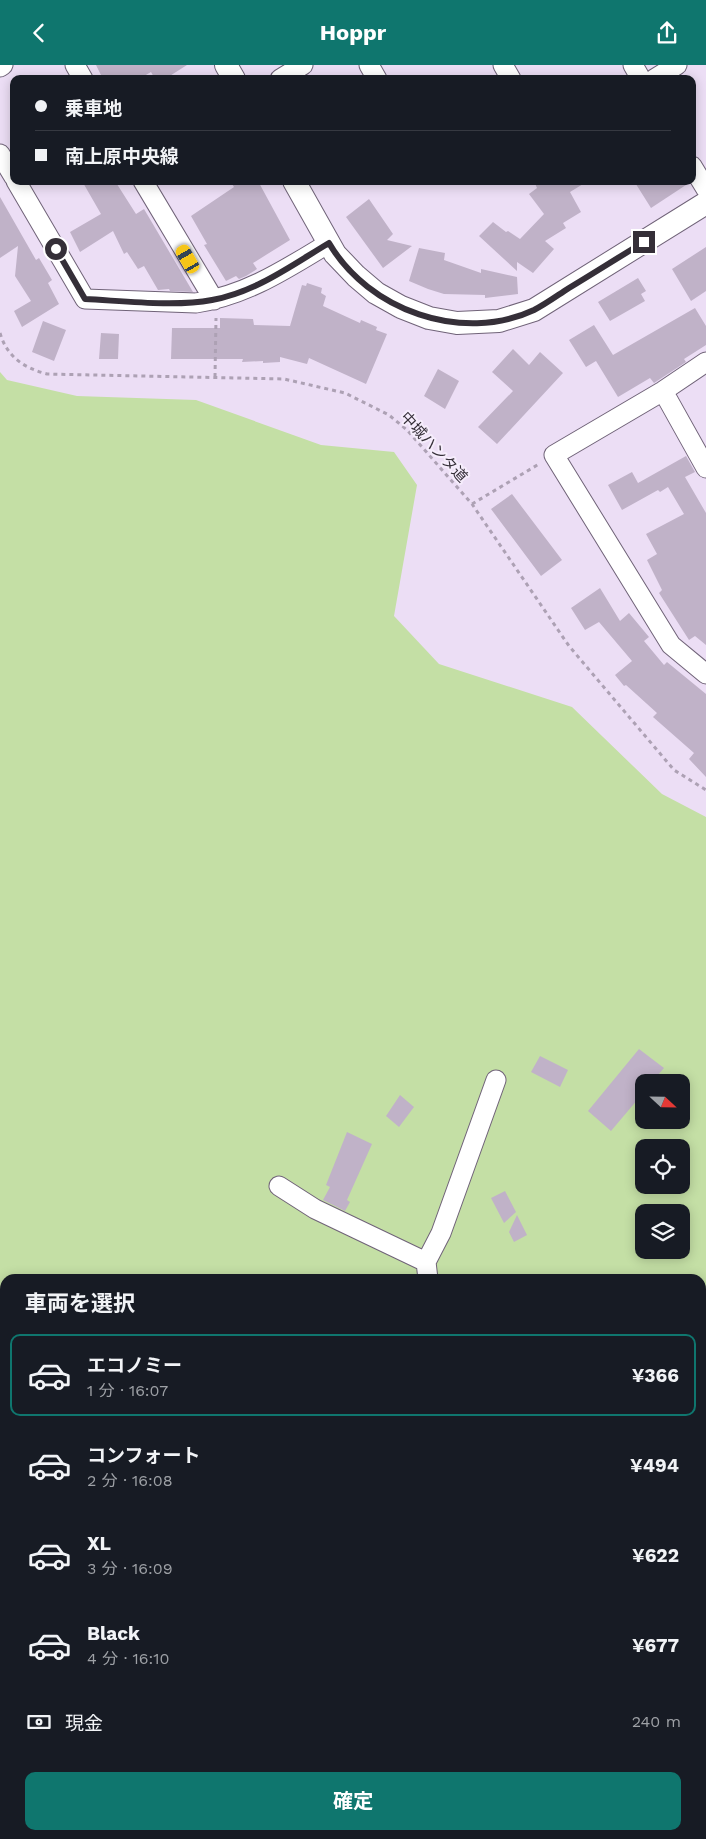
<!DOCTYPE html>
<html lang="ja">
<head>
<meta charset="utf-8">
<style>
  body { margin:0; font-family:"Work Sans","Noto Sans JP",sans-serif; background:#242831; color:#f1f3f6; height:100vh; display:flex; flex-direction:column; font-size:19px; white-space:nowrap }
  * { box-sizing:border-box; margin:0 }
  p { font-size:16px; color:#9ea1a6 }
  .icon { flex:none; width:28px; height:28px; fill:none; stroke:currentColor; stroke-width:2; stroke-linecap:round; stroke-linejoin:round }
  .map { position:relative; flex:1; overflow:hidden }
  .sheet { position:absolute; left:0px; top:1209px; width:706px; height:566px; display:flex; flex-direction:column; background:#171b24; border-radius:15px 15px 0 0; box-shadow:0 2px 12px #0003 }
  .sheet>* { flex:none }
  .top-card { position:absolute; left:10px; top:10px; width:686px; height:110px; border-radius:10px; box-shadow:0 2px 12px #0003; display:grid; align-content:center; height:110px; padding:0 25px; background:#171b24 }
  .needle { width:32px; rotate:112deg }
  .controls { position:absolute; left:635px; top:1009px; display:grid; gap:10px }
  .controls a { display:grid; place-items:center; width:55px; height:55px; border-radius:10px; background:#171b24; box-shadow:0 2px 12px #0003; font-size:25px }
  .end { position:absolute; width:22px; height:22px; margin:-11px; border:6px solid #352f38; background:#fff; box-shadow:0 0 0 2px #fff }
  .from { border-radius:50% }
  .car { position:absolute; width:15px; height:30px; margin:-15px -8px; border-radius:6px; box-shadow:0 0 4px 1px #0007; background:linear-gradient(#f5c518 24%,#345 0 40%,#f5c518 0 76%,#345 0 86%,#f5c518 0) }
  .top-card b { display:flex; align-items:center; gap:18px; height:48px; font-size:19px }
  .top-card b+b { border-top:1px solid #363941 }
  .top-card i { width:12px; height:12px; background:#f1f3f6 }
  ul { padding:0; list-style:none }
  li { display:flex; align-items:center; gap:15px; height:82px; margin:0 10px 8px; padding:0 15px; border:2px solid transparent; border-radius:10px }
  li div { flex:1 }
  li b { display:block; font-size:19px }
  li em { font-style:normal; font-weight:700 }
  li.selected { border-color:#0f766e }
  li>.icon { width:45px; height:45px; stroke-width:1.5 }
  h2 { padding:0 25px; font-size:22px; line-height:60px }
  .pay { display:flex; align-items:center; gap:12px; height:55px; padding:0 25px; font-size:19px }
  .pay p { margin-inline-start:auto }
  .primary-button { display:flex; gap:10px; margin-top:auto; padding:10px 25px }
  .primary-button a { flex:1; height:58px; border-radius:10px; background:#0f766e; color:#fff; font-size:20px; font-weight:700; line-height:58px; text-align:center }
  header { display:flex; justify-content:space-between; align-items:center; height:65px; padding:0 25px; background:#0f766e; color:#fff; font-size:22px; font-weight:700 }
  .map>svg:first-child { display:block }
  .green { fill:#c4dfa5; fill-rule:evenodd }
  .building { fill:#c0b2c8 }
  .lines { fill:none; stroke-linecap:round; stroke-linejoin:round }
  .minor-casing { stroke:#706378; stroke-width:21 }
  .tertiary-casing { stroke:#706378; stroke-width:24 }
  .path { stroke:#ada1b4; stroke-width:3; stroke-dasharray:4 4; stroke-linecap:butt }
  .minor { stroke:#fff; stroke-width:19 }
  .tertiary { stroke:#fff; stroke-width:22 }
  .route { stroke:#352f38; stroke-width:6 }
  .labels { text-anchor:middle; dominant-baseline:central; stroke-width:4; stroke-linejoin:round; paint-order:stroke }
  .street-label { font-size:15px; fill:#352f38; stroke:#f6edfc }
</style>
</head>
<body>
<header><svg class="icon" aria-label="back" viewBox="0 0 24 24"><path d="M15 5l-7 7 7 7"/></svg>Hoppr<svg class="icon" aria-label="share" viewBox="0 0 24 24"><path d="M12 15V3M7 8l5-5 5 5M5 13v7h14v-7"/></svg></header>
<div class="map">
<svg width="706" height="1774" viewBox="0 0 706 1774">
  <rect width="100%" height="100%" fill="#ecdef5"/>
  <!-- green -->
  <path class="green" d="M 0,307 L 7,315 L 77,331 L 196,335 L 321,380 L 394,387 L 417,420 L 394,551 L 439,599 L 572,642 L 662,729 L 706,752 L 706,1581 L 701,1578 L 701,1214 L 5,1214 L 5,1581 L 0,1580 ZM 644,1018 L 681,1018 L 681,1055 L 644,1055 ZM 644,1082 L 681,1082 L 681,1120 L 644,1120 ZM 644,1148 L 681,1148 L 681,1185 L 644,1185 Z
    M 213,1770 L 286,1770 L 280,1774 L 210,1774 Z"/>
  <!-- building -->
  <path class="building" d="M 96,0 L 187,0 L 165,14 L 155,14 L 151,7 L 139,14 L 103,14 Z
    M 82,116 L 115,116 L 136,149 L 144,144 L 193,227 L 170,226 L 169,224 L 158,225 L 144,201 L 138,204 L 127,187 L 124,189 L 113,166 L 80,187 L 70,167 L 101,149 Z
    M 230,116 L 258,116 L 290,175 L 253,198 L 257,204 L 246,211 L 239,214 L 236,211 L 226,216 L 204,180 L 207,179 L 191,151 L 234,122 Z
    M 534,116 L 588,116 L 570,127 L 581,147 L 563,158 L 566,163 L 545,176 L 554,184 L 533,208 L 517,197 L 517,206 L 479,171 L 493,157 L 506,167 L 508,166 L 520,174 L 544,149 L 529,129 L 537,123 Z
    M 634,116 L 688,116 L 689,118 L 651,143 Z
    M 0,132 L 36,195 L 39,193 L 52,215 L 48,218 L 59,239 L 22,262 L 14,246 L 31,236 L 15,211 L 18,181 L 0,193 Z
    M 369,134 L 393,169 L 387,175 L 412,181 L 383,203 L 346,152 Z
    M 706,182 L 706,226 L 691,236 L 672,204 Z
    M 419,183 L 445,188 L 444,195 L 481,208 L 481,204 L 517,212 L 518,229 L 485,233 L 485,230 L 444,229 L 428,224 L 409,216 Z
    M 638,213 L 646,226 L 641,229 L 645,236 L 610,256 L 598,237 Z
    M 307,218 L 322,223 L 321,228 L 326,231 L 323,241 L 360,258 L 361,255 L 377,262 L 376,265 L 387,269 L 366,319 L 309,293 L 307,299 L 280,292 L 280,297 L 263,298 L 263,296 L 242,297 L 243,294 L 171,294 L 172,263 L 220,263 L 220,253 L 253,254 L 254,260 L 290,261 L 302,220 L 306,221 Z
    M 695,243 L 706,261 L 706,280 L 684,294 L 686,297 L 654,318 L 650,313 L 618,332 L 596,296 L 586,302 L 569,275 L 594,260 L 613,290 Z
    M 43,256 L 66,265 L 54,296 L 32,287 Z
    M 101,268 L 119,269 L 118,294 L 99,294 Z
    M 513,284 L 529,300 L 540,287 L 563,308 L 497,379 L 478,362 L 513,326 L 492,307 Z
    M 438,304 L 459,316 L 445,344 L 424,331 Z
    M 686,391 L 695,407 L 685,412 L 706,448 L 706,580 L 695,571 L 689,575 L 659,528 L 662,525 L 647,495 L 657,489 L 646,469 L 684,449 L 668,422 L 660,427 L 658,425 L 622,445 L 608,420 L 632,407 L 638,418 Z
    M 512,429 L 562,495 L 541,511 L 491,444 Z
    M 600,523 L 620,556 L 629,548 L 649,572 L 644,576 L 664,600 L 667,597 L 706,629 L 706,712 L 689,694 L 694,688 L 653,652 L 657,648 L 626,620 L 624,621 L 615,610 L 632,596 L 599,557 L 585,565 L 571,543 Z
    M 639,984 L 664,1003 L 651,1018 L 644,1018 L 644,1027 L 611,1066 L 588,1046 Z
    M 540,991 L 568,1005 L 560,1022 L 531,1007 Z
    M 400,1030 L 414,1042 L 399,1062 L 386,1051 Z
    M 347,1067 L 372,1079 L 347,1135 L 350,1137 L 345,1146 L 323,1135 L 330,1122 L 326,1120 Z
    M 505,1126 L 516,1147 L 504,1158 L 491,1133 Z
    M 517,1150 L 527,1170 L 514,1177 L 509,1167 Z"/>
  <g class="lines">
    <defs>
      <path id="minor" d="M 75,0 L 83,14
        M 369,0 L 377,14
        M 503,0 L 511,14
        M 633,0 L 641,14
        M 0,2 L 3,0
        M 280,14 L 303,0
        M 654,14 L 677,0
        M 0,89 L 14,112
        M 692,101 L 706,124
        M 16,116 L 85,234 L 196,238 C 247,230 286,204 329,178
        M 143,116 L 214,235
        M 706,297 L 663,326 L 554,390 L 671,580 L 706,609
        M 663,326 L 706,403
        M 279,1121 L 315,1144 L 426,1197
        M 428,1214 L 426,1197 L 441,1168 L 496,1015
        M 0,1749 L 5,1757
        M 14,1770 L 16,1774
        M 547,1774 L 547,1770"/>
      <path id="tertiary" d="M 226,0 L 234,14
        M 294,116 L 335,189 L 356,211 L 376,228 L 401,242 L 429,253 L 457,258 L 499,256 L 534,245 L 706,138"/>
    </defs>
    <!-- minor casing -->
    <use href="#minor" class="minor-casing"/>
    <!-- tertiary casing -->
    <use href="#tertiary" class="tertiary-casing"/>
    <!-- path -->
    <path class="path" d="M 0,268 C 7,292 24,303 47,309 L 284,314 L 345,328 L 389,350 L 407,365 L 472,439 L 569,581 L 674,705 L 706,725
      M 215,312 L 216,253
      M 472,439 L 539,399
      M 157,1770 L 158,1774"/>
    <!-- minor -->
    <use href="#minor" class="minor"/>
    <!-- tertiary -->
    <use href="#tertiary" class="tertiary"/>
  </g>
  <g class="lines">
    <!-- route -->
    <path class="route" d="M 56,184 L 85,234 C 124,236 175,242 212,235 C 256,227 292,200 329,178 C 368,245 462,279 534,245 C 546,239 558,230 569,223 C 594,208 619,192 644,177"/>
  </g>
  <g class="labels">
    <!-- street labels -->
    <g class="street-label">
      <text transform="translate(434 382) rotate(47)">中城ハンタ道</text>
    </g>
  </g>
</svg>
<div class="controls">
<a><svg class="needle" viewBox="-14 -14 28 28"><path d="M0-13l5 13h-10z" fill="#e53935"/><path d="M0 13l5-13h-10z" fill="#9ea1a6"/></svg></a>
<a><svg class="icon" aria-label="locate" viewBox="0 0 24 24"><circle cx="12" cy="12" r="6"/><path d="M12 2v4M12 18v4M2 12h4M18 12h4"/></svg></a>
<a><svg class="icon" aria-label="layers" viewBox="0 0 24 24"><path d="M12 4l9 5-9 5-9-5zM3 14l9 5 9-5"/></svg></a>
</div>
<i class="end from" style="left:56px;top:184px"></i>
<i class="end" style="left:644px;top:177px"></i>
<i class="car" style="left:188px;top:194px;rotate:330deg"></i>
<div class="top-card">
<b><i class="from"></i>乗車地</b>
<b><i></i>南上原中央線</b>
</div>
<section class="sheet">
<h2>車両を選択</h2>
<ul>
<li class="selected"><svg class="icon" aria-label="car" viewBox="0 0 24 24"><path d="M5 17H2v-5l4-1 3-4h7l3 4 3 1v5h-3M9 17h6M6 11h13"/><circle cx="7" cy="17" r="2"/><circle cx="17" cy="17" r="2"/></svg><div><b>エコノミー</b><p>1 分 · 16:07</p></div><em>¥366</em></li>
<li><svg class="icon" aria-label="car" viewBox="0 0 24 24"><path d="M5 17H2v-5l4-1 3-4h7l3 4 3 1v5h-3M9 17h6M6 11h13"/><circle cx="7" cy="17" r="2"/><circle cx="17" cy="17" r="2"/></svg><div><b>コンフォート</b><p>2 分 · 16:08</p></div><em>¥494</em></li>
<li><svg class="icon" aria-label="car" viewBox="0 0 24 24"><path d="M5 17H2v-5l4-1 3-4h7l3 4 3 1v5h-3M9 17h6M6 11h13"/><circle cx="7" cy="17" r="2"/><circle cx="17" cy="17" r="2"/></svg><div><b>XL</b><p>3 分 · 16:09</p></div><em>¥622</em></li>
<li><svg class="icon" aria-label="car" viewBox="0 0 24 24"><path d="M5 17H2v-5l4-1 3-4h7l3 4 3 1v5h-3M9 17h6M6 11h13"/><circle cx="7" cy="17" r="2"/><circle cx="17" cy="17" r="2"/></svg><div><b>Black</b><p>4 分 · 16:10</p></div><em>¥677</em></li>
</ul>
<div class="pay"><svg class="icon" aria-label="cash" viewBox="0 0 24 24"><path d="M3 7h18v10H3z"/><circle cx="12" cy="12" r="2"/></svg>現金<p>240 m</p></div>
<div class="primary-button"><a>確定</a></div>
</section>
</div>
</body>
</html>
